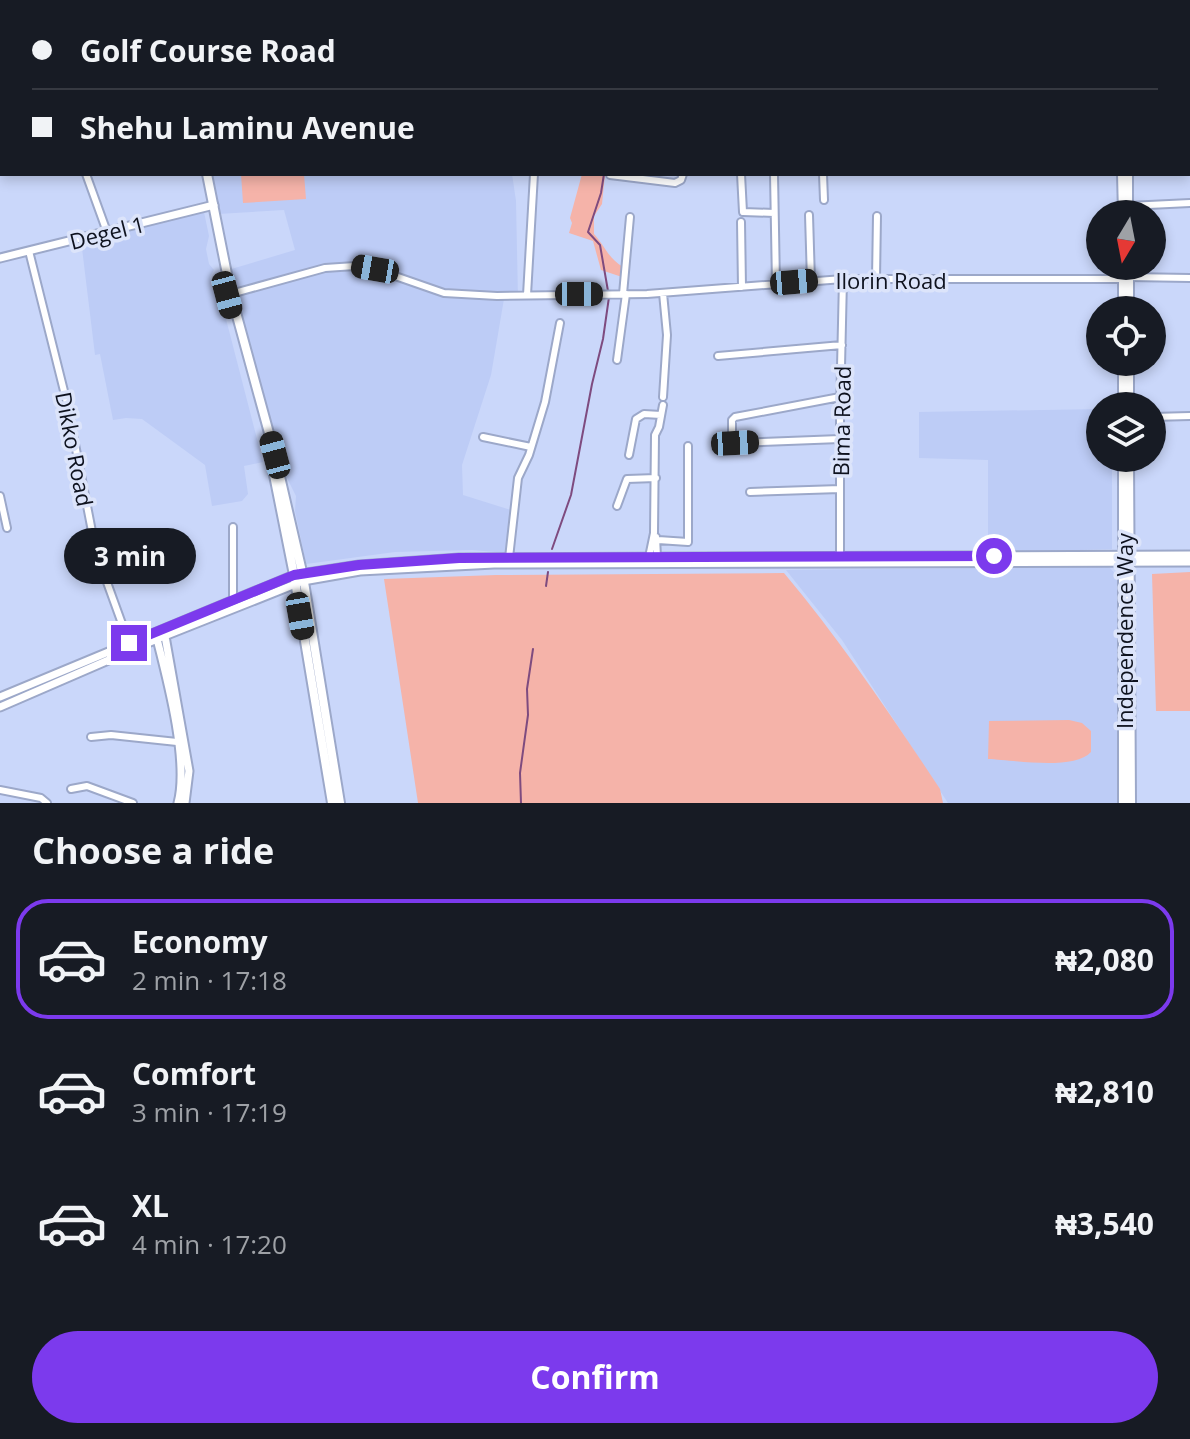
<!DOCTYPE html>
<html lang="en">
<head>
<meta charset="utf-8">
<style>
  body { margin:0; font-family:"Open Sans",sans-serif; background:#20242c; color:#f1f3f6; height:100vh; display:flex; flex-direction:column; font-size:30px; white-space:nowrap }
  * { box-sizing:border-box; margin:0 }
  p { font-size:26px; color:#9ea1a6 }
  .icon { flex:none; width:44px; height:44px; fill:none; stroke:currentColor; stroke-width:2; stroke-linecap:round; stroke-linejoin:round }
  .map { position:relative; height:803px; overflow:hidden }
  .details { display:flex; flex-direction:column; background:#171b24; flex:1 }
  .details>* { flex:none }
  .banner { position:absolute; left:0px; top:0px; width:1190px; height:176px; box-shadow:0 4px 12px #0003; display:grid; align-content:center; height:176px; padding:0 32px; background:#171b24 }
  .needle { width:52px; rotate:190deg }
  .buttons { position:absolute; left:1086px; top:200px; display:grid; gap:16px }
  .buttons a { display:grid; place-items:center; width:80px; height:80px; border-radius:50%; background:#171b24; box-shadow:0 4px 12px #0003; font-size:40px }
  .end { position:absolute; width:36px; height:36px; margin:-18px; border:10px solid #7c3aed; background:#fff; box-shadow:0 0 0 4px #fff }
  .from { border-radius:50% }
  .bubble { position:absolute; height:56px; border-radius:28px; background:#171b24; box-shadow:0 4px 12px #0003; font-size:26px; font-weight:700; line-height:56px; text-align:center }
  .car { position:absolute; width:24px; height:48px; margin:-24px -12px; border-radius:10px; box-shadow:0 0 6px 2px #0007; background:linear-gradient(#222 24%,#8ab4d8 0 40%,#222 0 76%,#8ab4d8 0 86%,#222 0) }
  .banner b { display:flex; align-items:center; gap:28px; height:76px; font-size:30px }
  .banner b+b { border-top:2px solid #363941 }
  .banner i { width:20px; height:20px; background:#f1f3f6 }
  ul { padding:0; list-style:none }
  li { display:flex; align-items:center; gap:24px; height:120px; margin:0 16px 12px; padding:0 16px; border:4px solid transparent; border-radius:32px }
  li div { flex:1 }
  li b { display:block; font-size:30px }
  li em { font-style:normal; font-weight:700 }
  li.active { border-color:#7c3aed }
  li>.icon { width:72px; height:72px; stroke-width:1.5 }
  h2 { padding:0 32px; font-size:36px; line-height:96px }
  .button { display:flex; gap:16px; margin-top:auto; padding:16px 32px }
  .button a { flex:1; height:92px; border-radius:48px; background:#7c3aed; color:#fff; font-size:32px; font-weight:700; line-height:92px; text-align:center }
  .map>svg:first-child { display:block }
  .built { fill:#bdccf6 }
  .green { fill:#f5b3a9 }
  .lines { fill:none; stroke-linecap:round; stroke-linejoin:round }
  .stream { stroke:#7e4b7f; stroke-width:2 }
  .minor-casing { stroke:#9ca8c9; stroke-width:10 }
  .tertiary-casing { stroke:#9ca8c9; stroke-width:11 }
  .secondary-casing { stroke:#9ca8c9; stroke-width:12 }
  .minor { stroke:#fff; stroke-width:6 }
  .tertiary { stroke:#fff; stroke-width:7 }
  .secondary { stroke:#fff; stroke-width:8 }
  .route { stroke:#7c3aed; stroke-width:10 }
  .labels { text-anchor:middle; dominant-baseline:central; stroke-width:7; stroke-linejoin:round; paint-order:stroke }
  .street-label { font-size:22px; fill:#0e121e; stroke:#dce4fa }
</style>
</head>
<body>
<div class="map">
<svg width="1190" height="803" viewBox="0 0 1190 803">
  <rect width="100%" height="100%" fill="#cad7fa"/>
  <!-- built -->
  <path class="built" d="M 171,0 L 426,0 L 426,2 L 172,2 Z
    M 210,174 L 512,174 L 516,201 L 518,299 L 504,299 L 491,375 L 462,465 L 463,495 L 511,510 L 507,553 L 472,550 L 395,552 L 306,564 L 295,511 L 296,496 L 286,476 L 259,389 L 228,270 L 295,250 L 284,210 L 218,214 Z
    M 204,212 L 209,236 L 206,249 L 209,264 L 214,270 L 210,277 L 211,284 L 212,289 L 219,292 L 263,462 L 244,466 L 248,494 L 242,501 L 212,506 L 205,465 L 142,419 L 126,418 L 113,420 L 100,354 L 95,355 L 81,240 Z
    M 1100,409 L 1100,458 L 1112,458 L 1112,549 L 988,553 L 988,460 L 919,458 L 919,412 Z
    M 1109,567 L 1118,577 L 1117,803 L 948,803 L 842,640 L 786,570 Z"/>
  <!-- green -->
  <path class="green" d="M 241,174 L 304,174 L 306,199 L 243,203 Z
    M 582,174 L 605,174 L 602,204 L 594,216 L 594,234 C 605,246 608,258 623,267 L 622,277 L 601,270 L 593,241 L 569,233 L 572,223 L 570,218 Z
    M 1190,572 L 1190,711 L 1156,711 L 1152,574 Z
    M 784,573 C 841,641 891,715 940,789 L 943,803 L 418,803 L 384,579 L 496,575 Z
    M 1069,720 L 1082,723 L 1091,731 L 1091,752 C 1074,771 1013,760 988,759 L 989,721 Z"/>
  <g class="lines">
    <!-- stream -->
    <path class="stream" d="M 617,0 L 617,2
      M 604,174 L 601,193 L 588,232 L 600,245 L 608,291
      M 552,549 L 571,495 L 592,384 L 603,339 L 609,297
      M 546,586 L 548,572
      M 521,803 L 520,773 L 528,715 L 527,689 L 533,649"/>
    <defs>
      <path id="minor" d="M 537,0 L 537,2
        M 654,0 L 654,2
        M 788,0 L 788,2
        M 572,2 L 572,0
        M 829,2 L 829,0
        M 861,2 L 861,0
        M 908,2 L 908,0
        M 980,2 L 980,0
        M 0,34 L 2,33
        M 0,112 L 2,112
        M 1188,138 L 1190,138
        M 86,174 L 107,232
        M 741,174 L 743,212 L 774,213
        M 774,174 L 776,284
        M 823,174 L 824,200
        M 610,175 L 675,183 L 681,180 L 683,174
        M 1128,206 L 1190,203
        M 809,215 L 811,281
        M 741,222 L 742,287
        M 29,251 L 67,403 L 96,552 L 129,643
        M 1129,277 L 1190,278
        M 876,279 L 877,216
        M 663,293 L 667,335 L 663,397
        M 623,294 L 630,217
        M 227,295 L 325,268 L 355,266 L 375,269 L 444,293 L 497,296 L 647,294 L 843,279 L 1123,279
        M 527,295 L 534,174
        M 718,356 L 842,345
        M 617,360 L 626,294
        M 1152,417 L 1190,416
        M 483,437 L 531,447
        M 840,439 L 735,443 L 732,440 L 732,420 L 735,417 L 840,397
        M 629,455 L 636,419 L 644,414 L 661,415
        M 750,492 L 840,489
        M 0,496 L 7,528
        M 617,506 L 627,479 L 656,478
        M 233,527 L 233,600
        M 656,537 L 657,557
        M 658,540 L 688,542 L 688,446
        M 649,557 L 654,533 L 655,435 L 659,427 L 663,405
        M 509,558 L 518,478 L 529,455 L 545,402 L 560,323
        M 840,560 L 840,411 L 843,279
        M 91,737 L 111,735 L 177,742
        M 71,789 L 87,786 L 133,803
        M 0,790 L 41,798 L 47,803"/>
      <path id="tertiary" d="M 1188,35 L 1190,35
        M 0,258 L 214,205
        M 165,636 L 189,771 L 185,803
        M 157,639 C 168,682 189,762 178,803
        M 0,697 L 294,575 L 359,565 L 459,558 L 1190,555
        M 0,707 L 157,639 L 303,581 L 360,571 L 494,564 L 1190,562"/>
      <path id="secondary" d="M 161,0 L 162,2
        M 169,0 L 169,2
        M 1127,0 L 1127,2
        M 207,174 L 231,294 L 275,455 L 303,576 L 340,803
        M 1122,174 L 1123,214
        M 1128,174 L 1128,214
        M 1123,266 L 1123,310
        M 1129,266 L 1129,310
        M 1123,362 L 1123,406
        M 1129,362 L 1129,406
        M 1129,458 L 1131,803
        M 273,470 L 294,575 L 332,803
        M 1123,803 L 1123,458"/>
    </defs>
    <!-- minor casing -->
    <use href="#minor" class="minor-casing"/>
    <!-- tertiary casing -->
    <use href="#tertiary" class="tertiary-casing"/>
    <!-- secondary casing -->
    <use href="#secondary" class="secondary-casing"/>
    <!-- minor -->
    <use href="#minor" class="minor"/>
    <!-- tertiary -->
    <use href="#tertiary" class="tertiary"/>
    <!-- secondary -->
    <use href="#secondary" class="secondary"/>
  </g>
  <g class="lines">
    <!-- route -->
    <path class="route" d="M 129,643 L 294,575 L 359,565 L 459,558 L 994,556"/>
  </g>
  <g class="labels">
    <!-- street labels -->
    <g class="street-label">
      <text transform="translate(107 232) rotate(-14)">Degel 1</text>
      <text x="891" y="280">Ilorin Road</text>
      <text transform="translate(841 421) rotate(-89)">Bima Road</text>
      <text transform="translate(75 449) rotate(79)">Dikko Road</text>
      <text transform="translate(1124 631) rotate(-90)">Independence Way</text>
    </g>
  </g>
</svg>
<div class="buttons">
<a><svg class="needle" viewBox="-14 -14 28 28"><path d="M0-13l5 13h-10z" fill="#e53935"/><path d="M0 13l5-13h-10z" fill="#9ea1a6"/></svg></a>
<a><svg class="icon" aria-label="locate" viewBox="0 0 24 24"><circle cx="12" cy="12" r="6"/><path d="M12 2v4M12 18v4M2 12h4M18 12h4"/></svg></a>
<a><svg class="icon" aria-label="layers" viewBox="0 0 24 24"><path d="M12 4l9 5-9 5-9-5zM3 14l9 5 9-5"/></svg></a>
</div>
<i class="end from" style="left:994px;top:556px"></i>
<i class="end" style="left:129px;top:643px"></i>
<div class="bubble" style="left:64px;top:528px;width:132px">3 min</div>
<i class="car" style="left:375px;top:269px;rotate:280deg"></i>
<i class="car" style="left:794px;top:282px;rotate:85deg"></i>
<i class="car" style="left:579px;top:294px;rotate:90deg"></i>
<i class="car" style="left:227px;top:295px;rotate:165deg"></i>
<i class="car" style="left:735px;top:443px;rotate:87deg"></i>
<i class="car" style="left:275px;top:455px;rotate:345deg"></i>
<i class="car" style="left:300px;top:616px;rotate:170deg"></i>
<div class="banner">
<b><i class="from"></i>Golf Course Road</b>
<b><i></i>Shehu Laminu Avenue</b>
</div>
</div>
<section class="details">
<h2>Choose a ride</h2>
<ul>
<li class="active"><svg class="icon" aria-label="car" viewBox="0 0 24 24"><path d="M5 17H2v-5l4-1 3-4h7l3 4 3 1v5h-3M9 17h6M6 11h13"/><circle cx="7" cy="17" r="2"/><circle cx="17" cy="17" r="2"/></svg><div><b>Economy</b><p>2 min · 17:18</p></div><em>₦2,080</em></li>
<li><svg class="icon" aria-label="car" viewBox="0 0 24 24"><path d="M5 17H2v-5l4-1 3-4h7l3 4 3 1v5h-3M9 17h6M6 11h13"/><circle cx="7" cy="17" r="2"/><circle cx="17" cy="17" r="2"/></svg><div><b>Comfort</b><p>3 min · 17:19</p></div><em>₦2,810</em></li>
<li><svg class="icon" aria-label="car" viewBox="0 0 24 24"><path d="M5 17H2v-5l4-1 3-4h7l3 4 3 1v5h-3M9 17h6M6 11h13"/><circle cx="7" cy="17" r="2"/><circle cx="17" cy="17" r="2"/></svg><div><b>XL</b><p>4 min · 17:20</p></div><em>₦3,540</em></li>
</ul>
<div class="button"><a>Confirm</a></div>
</section>
</body>
</html>
